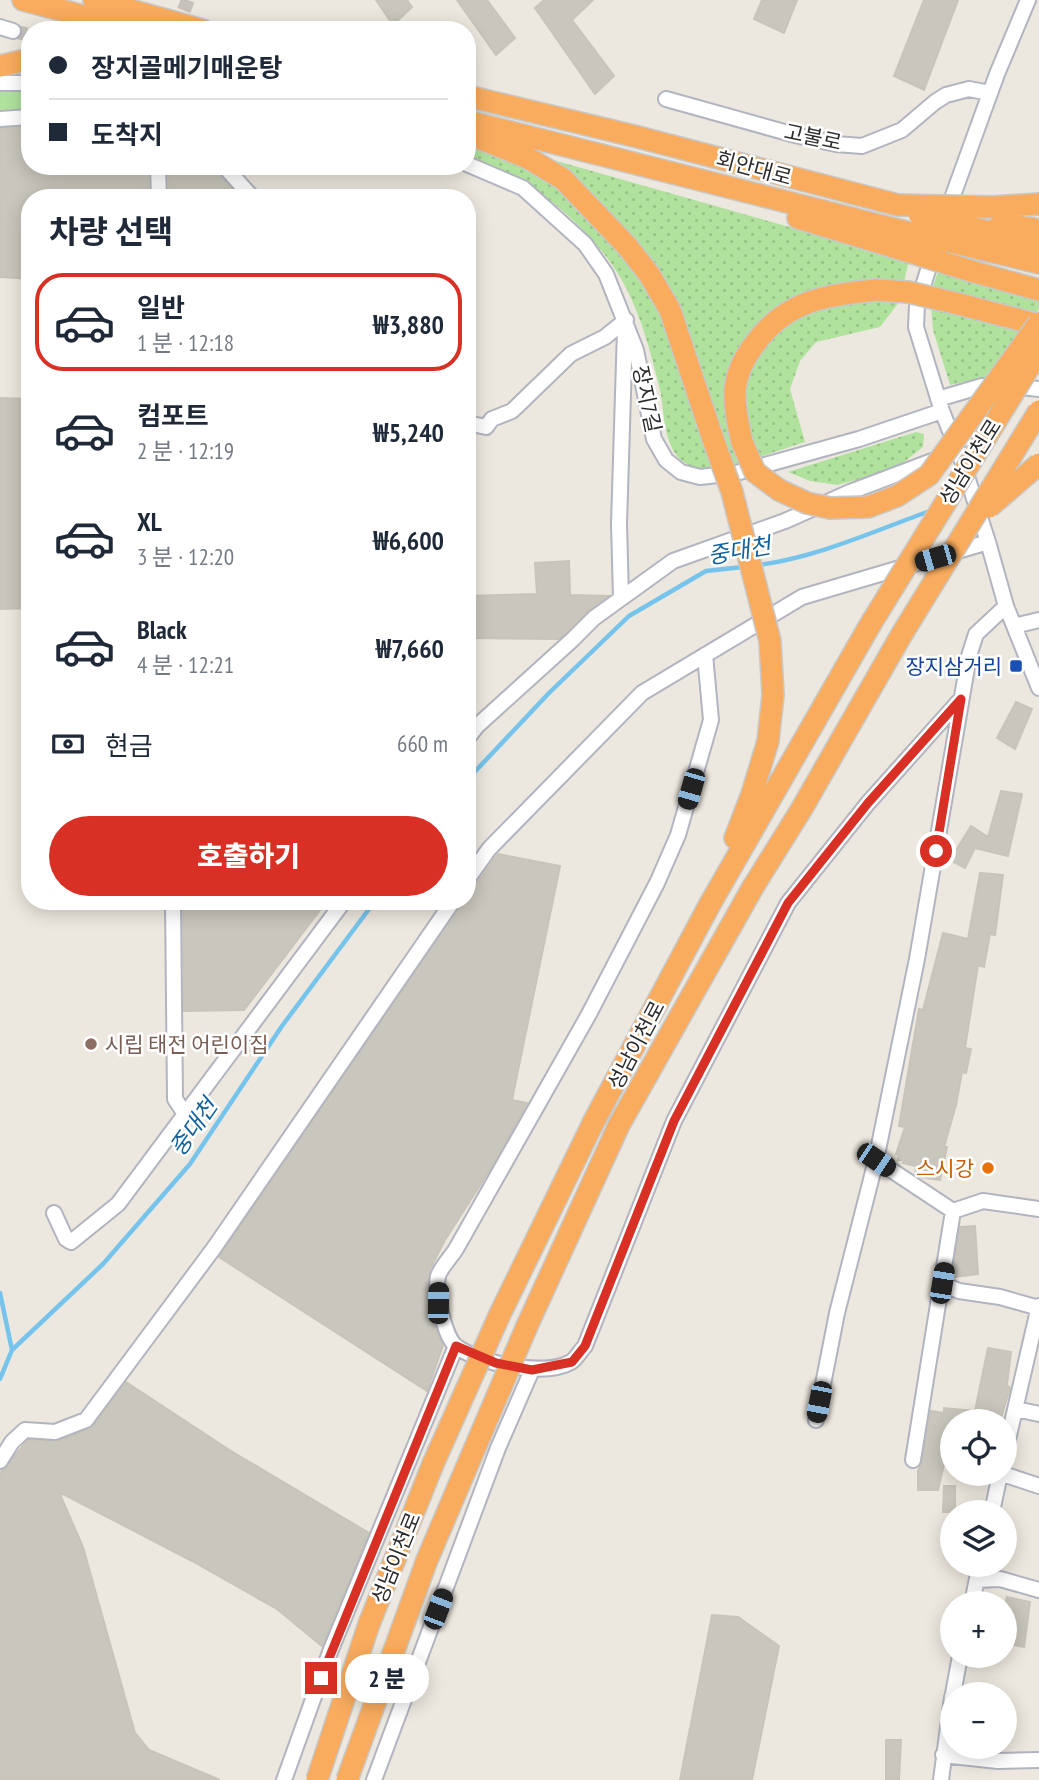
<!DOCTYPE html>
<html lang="ko">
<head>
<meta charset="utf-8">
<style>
  body { margin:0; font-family:"PT Sans Narrow","Noto Sans KR",sans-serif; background:#f6f6f7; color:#1f2937; height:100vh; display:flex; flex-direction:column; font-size:26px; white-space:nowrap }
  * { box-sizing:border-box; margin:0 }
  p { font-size:23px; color:#747a83 }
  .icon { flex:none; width:38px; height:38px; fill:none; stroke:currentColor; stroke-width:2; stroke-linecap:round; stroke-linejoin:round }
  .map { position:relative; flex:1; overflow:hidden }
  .panel { position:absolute; left:21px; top:189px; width:455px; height:721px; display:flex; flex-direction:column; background:#fff; border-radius:28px; box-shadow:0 4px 18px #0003 }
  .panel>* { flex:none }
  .guide { position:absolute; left:21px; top:21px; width:455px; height:154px; border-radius:28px; box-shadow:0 4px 18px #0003; display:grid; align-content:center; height:154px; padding:0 28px; background:#fff }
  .controls { position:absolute; left:940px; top:1409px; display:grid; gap:14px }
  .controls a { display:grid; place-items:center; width:77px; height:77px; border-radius:50%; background:#fff; box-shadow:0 4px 18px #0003; font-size:35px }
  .end { position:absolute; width:32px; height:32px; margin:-16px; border:9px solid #d93025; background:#fff; box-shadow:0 0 0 4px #fff }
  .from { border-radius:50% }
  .bubble { position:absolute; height:49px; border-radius:24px; background:#fff; box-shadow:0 4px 18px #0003; font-size:23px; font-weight:800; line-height:49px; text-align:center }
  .car { position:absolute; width:21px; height:42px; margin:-21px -10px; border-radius:9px; box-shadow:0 0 5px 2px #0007; background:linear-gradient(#222 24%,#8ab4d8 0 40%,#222 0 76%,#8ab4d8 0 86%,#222 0) }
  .guide b { display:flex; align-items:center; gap:24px; height:66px; font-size:26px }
  .guide b+b { border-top:2px solid #e0e1e3 }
  .guide i { width:18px; height:18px; background:#1f2937 }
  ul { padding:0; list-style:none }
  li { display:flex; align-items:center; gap:21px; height:98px; margin:0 14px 10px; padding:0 14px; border:4px solid transparent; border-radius:28px }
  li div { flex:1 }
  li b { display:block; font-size:26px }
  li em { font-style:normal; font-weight:800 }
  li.current { border-color:#d93025 }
  li>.icon { width:63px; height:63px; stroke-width:1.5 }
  h2 { padding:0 28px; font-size:32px; line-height:84px }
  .pay { display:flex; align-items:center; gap:18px; height:77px; padding:0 28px; font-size:26px }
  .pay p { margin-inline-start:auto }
  .primary-button { display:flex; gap:14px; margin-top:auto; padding:14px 28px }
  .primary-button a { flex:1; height:80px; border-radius:42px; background:#d93025; color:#fff; font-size:28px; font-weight:800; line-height:80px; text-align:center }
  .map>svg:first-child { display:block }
  .grass { fill:url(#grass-dots) }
  .park { fill:#b0e29e }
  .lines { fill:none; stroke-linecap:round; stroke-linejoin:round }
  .stream { stroke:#76c4eb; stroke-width:4.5 }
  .building { fill:#c9c6bd; stroke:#c9c4b9; stroke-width:2 }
  .minor-tunnel { stroke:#c6c2bb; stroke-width:14; stroke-dasharray:14 7; stroke-linecap:butt }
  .minor-casing { stroke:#b2b4bf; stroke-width:18 }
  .highway-casing { stroke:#c8c8c8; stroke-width:24 }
  .minor { stroke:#fff; stroke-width:14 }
  .highway { stroke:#f9ac5e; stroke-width:21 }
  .highway-bridge-casing { stroke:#c8c8c8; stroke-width:24; stroke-linecap:butt }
  .highway-bridge { stroke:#f9ac5e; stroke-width:21 }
  .route { stroke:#d93025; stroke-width:9 }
  .transit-dot { fill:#1a4fb4; stroke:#fff; stroke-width:2.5 }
  .education-dot { fill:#8d6e63; stroke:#fff; stroke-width:2.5 }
  .food-dot { fill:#e8710a; stroke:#fff; stroke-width:2.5 }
  .labels { text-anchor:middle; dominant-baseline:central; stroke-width:5; stroke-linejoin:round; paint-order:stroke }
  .street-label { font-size:21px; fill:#2c2c2c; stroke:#fff }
  .transit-label { font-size:21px; fill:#164399; stroke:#fff; text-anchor:end }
  .education-label { font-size:21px; fill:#785e54; stroke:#fff; text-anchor:start }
  .food-label { font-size:21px; fill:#c56008; stroke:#fff; text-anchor:end }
  .water-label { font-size:23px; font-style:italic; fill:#12629b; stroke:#fff }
</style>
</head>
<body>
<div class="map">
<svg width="1039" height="1780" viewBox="0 0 1039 1780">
  <defs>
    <pattern id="grass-dots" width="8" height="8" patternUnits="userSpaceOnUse" patternTransform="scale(1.75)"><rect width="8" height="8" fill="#b0e29e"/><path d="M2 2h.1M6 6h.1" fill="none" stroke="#98c288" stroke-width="1.8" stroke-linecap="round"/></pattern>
  </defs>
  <rect width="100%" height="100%" fill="#ede8df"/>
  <!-- grass -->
  <path class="grass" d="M 467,143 L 508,157 L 553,184 L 592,215 L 658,302 L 698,413 L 712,471 C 697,468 683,466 675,453 C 662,433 665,409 659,386 C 651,353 641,316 625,286 C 609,253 569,213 539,192 C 518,176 491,167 467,157 Z
    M 532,154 L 909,261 L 904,281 L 874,278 L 823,288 L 746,346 L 735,446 L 741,467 L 730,468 L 673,303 Z
    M 939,269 L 1039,297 L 1039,309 L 1035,316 L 933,286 Z
    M 848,296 L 900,301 L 880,327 L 816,342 L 800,361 L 790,389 L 805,442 L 759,457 C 743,422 737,400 754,364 C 760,349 769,334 783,325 C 798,314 829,304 848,296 Z
    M 931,306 L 1027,328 L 993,376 L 950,385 L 933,330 Z
    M 916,432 L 924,434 L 923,447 L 894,470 L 837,485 L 810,481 L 788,472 Z"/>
  <!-- park -->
  <path class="park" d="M 30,72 L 30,128 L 0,129 L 0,78 Z"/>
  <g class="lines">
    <!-- stream -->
    <path class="stream" d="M 759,565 C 818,557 874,531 930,511
      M 467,780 L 549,693 L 629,616 L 706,571 L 743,567
      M 0,1293 L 12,1350 L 0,1379
      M 12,1350 L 103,1264 L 190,1164 L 282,1026 L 375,901"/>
  </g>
  <!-- building -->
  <path class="building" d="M 376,0 L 407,0 L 412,7 L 393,25 Z
    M 457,0 L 487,0 L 515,38 L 496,55 Z
    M 544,0 L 593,0 L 572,20 L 614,76 L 595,94 L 535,8 Z
    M 762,0 L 797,0 L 784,33 L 754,19 Z
    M 924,0 L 958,0 L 924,90 L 894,76 Z
    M 30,127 L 30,166 L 148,166 L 149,198 L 30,198 L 30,279 L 0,277 L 0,129 Z
    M 168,166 L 215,166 L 217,172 L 240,198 L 169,198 Z
    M 0,398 L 30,399 L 30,608 L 0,609 Z
    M 569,561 L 570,595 L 608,596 L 587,611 L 559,639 L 467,638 L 467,596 L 537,594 L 535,563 Z
    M 1016,702 L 1032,709 L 1015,749 L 997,738 Z
    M 1001,791 L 1022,794 L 1008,856 L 975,848 L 965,868 L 950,860 L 971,826 L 988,837 Z
    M 498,854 L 560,866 L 512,1100 L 527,1103 L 493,1165 L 445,1240 L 429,1271 L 430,1304 L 435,1328 L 443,1345 L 427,1391 L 219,1257 L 463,901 L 467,901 L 467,889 L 475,886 Z
    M 980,873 L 1003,875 L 995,935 L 990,934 L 984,967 L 978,965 L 965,1048 L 971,1049 L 966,1073 L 962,1072 L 956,1105 L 944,1147 L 947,1147 L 940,1180 L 919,1177 L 915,1175 L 916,1166 L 903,1163 L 904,1160 L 898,1160 L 899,1155 L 896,1154 L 905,1127 L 899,1126 L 919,1009 L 923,1010 L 943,933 L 968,939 Z
    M 183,901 L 327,901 L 244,1010 L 184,1011 Z
    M 975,1226 L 978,1274 L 952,1277 L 960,1227 Z
    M 988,1348 L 1011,1352 L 1007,1385 L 1010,1388 L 1000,1421 L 952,1421 L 952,1452 L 947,1451 L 938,1490 L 918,1490 L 918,1471 L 922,1462 L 931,1411 L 944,1413 L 944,1408 L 975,1411 Z
    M 126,1382 L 231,1451 L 369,1533 L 322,1646 L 277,1609 L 192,1561 L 59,1492 L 83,1547 L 135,1733 L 149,1750 L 220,1780 L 0,1780 L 0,1473 L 28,1440 L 58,1441 L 90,1429 Z
    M 944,1486 L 955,1486 L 955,1512 L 943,1512 Z
    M 1007,1597 L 1030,1602 L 1024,1647 L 1004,1643 L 1004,1609 Z
    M 712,1615 L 738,1617 L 779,1646 L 752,1780 L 680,1780 Z
    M 886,1740 L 901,1740 L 899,1780 L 886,1780 Z"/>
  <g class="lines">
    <!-- minor-tunnel -->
    <path class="minor-tunnel" d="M 176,30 L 188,0
      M 13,31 L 30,35"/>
    <defs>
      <path id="minor" d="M 0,27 L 13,31
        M 0,83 L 30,83
        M 666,99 L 795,135 L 836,144 L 862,146 L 902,130 L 935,102 L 946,95 L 969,89 L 990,93
        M 0,119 L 30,117
        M 467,164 L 523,188 L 585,244 L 606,274 L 636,350 L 654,439 L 666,460 L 681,472 L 700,477 L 736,473 L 859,439 L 942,411
        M 158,166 L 159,198
        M 224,166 L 253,198
        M 947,212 L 997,74 L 1028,0
        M 934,251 L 917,305 L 916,327 L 942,411 L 962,461 L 988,542 L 1006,606 L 1039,688
        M 938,399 L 982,386 L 1012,386 L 1039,389
        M 467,423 L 486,427 L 492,419 L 512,411 L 571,354 L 605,337 L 626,320
        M 621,598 L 619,524 L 625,329
        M 1014,626 L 1039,620
        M 705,655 L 711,720 L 678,835 L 657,883 L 589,1014 L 456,1249 C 451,1257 441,1267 438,1276 C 435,1291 444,1338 457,1347 C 481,1364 545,1377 571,1362 C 576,1359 581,1350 585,1346 L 674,1121 L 788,903 L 868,803 L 961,699
        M 467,739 L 477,726 L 572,640 L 594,618 L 673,561 L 785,521 L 850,492 L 940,458
        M 467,880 L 489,849 L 642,693 L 802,597 L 988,542
        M 173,901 L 175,1099 L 185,1114
        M 876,1160 L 953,1211 L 983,1201 L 1039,1209
        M 54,1213 L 66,1239 L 71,1242 L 118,1204 L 344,901
        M 942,1284 L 959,1291 L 1000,1297 L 1039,1308
        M 1016,1409 L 1039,1414
        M 816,1420 L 837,1313 L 876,1160 L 917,959 L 969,656 L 976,634 L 1006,606
        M 1004,1457 L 1039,1306
        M 913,1460 L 953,1211
        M 0,1461 L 12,1442 L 25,1430 L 55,1432 L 86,1420 L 214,1248 L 453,901
        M 1003,1474 L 1039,1486
        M 992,1512 L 1000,1474
        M 977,1580 L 1000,1579 L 1039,1590
        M 972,1603 L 980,1564
        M 953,1694 L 960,1656
        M 943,1755 L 998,1761 L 1039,1760
        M 284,1780 L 330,1652 L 456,1346
        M 374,1780 L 498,1448 L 532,1370
        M 941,1780 L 952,1697"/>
      <path id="highway" d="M 23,0 L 136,30
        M 94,0 L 203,30
        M 0,66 L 30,59
        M 467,96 L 634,136 L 898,205
        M 467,121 L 894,229
        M 469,134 L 528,158 L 563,179 L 627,246 L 649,274 L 670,310 L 713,439
        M 993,207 L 1039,204
        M 798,218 L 887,245
        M 1000,223 L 1039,230
        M 985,231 L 1039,246
        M 977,248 L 1039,263
        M 971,271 L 1039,290
        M 959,304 L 1039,325
        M 742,442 C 738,425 734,407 735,389 C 737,373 744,358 754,345 C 785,301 825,295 876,290
        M 735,838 L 752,794 L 768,741
        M 500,1314 L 594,1121 L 710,904 L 870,625
        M 527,1326 L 619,1125 L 753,887 L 801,810 L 902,634"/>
    </defs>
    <!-- minor casing -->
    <use href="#minor" class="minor-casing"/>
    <!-- highway casing -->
    <use href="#highway" class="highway-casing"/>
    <!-- minor -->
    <use href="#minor" class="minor"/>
    <!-- highway -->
    <use href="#highway" class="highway"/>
    <defs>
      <path id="highway-bridge" d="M 898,205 L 993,207
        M 919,214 L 985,231
        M 894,229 L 977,248
        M 887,245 L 971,271
        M 876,290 L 908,292 L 959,304
        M 713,439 L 732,492 L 770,641 L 773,695 L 768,741
        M 742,442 L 755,472 L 779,490 L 807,503 L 830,508 L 868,507 L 897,496 L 929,475 L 1039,323
        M 989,507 L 1039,464
        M 870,625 L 1039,351
        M 902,634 L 1039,411
        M 317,1780 L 369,1624 L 433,1464 L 500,1314
        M 347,1780 L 427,1560 L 527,1326"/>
    </defs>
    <!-- highway-bridge casing -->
    <use href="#highway-bridge" class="highway-bridge-casing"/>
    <!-- highway-bridge -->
    <use href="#highway-bridge" class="highway-bridge"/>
  </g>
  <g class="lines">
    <!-- route -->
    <path class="route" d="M 321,1678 L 456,1346 L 496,1363 L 532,1370 L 572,1362 L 585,1346 L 674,1121 L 788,903 L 868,803 L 961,699 L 936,851"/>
  </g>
  <!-- markers -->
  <rect class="transit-dot" x="1009" y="659" width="14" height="14" rx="3.5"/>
  <circle class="education-dot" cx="91" cy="1044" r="7"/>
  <circle class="food-dot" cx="988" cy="1168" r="7"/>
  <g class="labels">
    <!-- street labels -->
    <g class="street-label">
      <text transform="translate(813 137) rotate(12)">고불로</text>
      <text transform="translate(754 168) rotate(15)">회안대로</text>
      <text transform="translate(647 399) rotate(78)">장지7길</text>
      <text transform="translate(970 462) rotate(-58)">성남이천로</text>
      <text transform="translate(636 1045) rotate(-62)">성남이천로</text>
      <text transform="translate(396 1558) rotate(-68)">성남이천로</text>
    </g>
    <!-- transit labels -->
    <g class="transit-label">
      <text x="1002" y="666">장지삼거리</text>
    </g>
    <!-- education labels -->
    <g class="education-label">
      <text x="105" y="1044">시립 태전 어린이집</text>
    </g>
    <!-- food labels -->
    <g class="food-label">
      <text x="974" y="1168">스시강</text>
    </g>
    <!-- water labels -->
    <g class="water-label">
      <text transform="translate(739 550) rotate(-10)">중대천</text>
      <text transform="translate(193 1127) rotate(-55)">중대천</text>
    </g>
  </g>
</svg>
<div class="controls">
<a><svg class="icon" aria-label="locate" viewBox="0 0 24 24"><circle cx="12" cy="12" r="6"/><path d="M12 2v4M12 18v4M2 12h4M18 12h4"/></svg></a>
<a><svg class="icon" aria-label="layers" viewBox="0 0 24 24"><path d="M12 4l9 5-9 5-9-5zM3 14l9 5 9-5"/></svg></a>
<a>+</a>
<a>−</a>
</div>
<i class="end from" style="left:936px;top:851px"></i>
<i class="end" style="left:321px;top:1678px"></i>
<div class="bubble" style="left:345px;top:1654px;width:84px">2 분</div>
<i class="car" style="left:935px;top:558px;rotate:254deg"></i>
<i class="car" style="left:691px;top:789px;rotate:196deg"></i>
<i class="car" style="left:876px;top:1160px;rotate:124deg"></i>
<i class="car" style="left:942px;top:1283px;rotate:9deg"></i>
<i class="car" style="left:438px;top:1303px;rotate:1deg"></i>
<i class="car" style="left:819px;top:1402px;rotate:191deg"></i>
<i class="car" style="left:438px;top:1609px;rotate:21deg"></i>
<div class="guide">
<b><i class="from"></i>장지골메기매운탕</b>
<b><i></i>도착지</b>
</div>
<section class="panel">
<h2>차량 선택</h2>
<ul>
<li class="current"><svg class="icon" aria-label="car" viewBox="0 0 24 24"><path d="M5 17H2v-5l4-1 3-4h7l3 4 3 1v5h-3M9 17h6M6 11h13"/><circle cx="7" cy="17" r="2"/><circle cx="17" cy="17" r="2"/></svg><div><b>일반</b><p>1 분 · 12:18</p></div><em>₩3,880</em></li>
<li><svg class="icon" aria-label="car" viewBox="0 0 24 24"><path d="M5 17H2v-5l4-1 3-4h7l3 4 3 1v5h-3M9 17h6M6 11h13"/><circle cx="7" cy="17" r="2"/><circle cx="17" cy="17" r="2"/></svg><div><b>컴포트</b><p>2 분 · 12:19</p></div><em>₩5,240</em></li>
<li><svg class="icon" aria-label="car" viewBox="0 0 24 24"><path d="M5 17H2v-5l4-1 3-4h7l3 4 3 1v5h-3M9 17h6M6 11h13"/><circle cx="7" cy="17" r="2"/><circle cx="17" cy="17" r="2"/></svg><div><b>XL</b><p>3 분 · 12:20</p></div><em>₩6,600</em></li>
<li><svg class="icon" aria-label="car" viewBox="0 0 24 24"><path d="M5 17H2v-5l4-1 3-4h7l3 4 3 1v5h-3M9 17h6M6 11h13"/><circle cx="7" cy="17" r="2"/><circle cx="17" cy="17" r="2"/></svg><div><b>Black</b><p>4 분 · 12:21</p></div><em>₩7,660</em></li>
</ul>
<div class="pay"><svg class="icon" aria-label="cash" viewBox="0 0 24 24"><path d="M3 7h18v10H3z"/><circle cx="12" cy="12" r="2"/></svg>현금<p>660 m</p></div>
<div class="primary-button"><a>호출하기</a></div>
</section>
</div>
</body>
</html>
